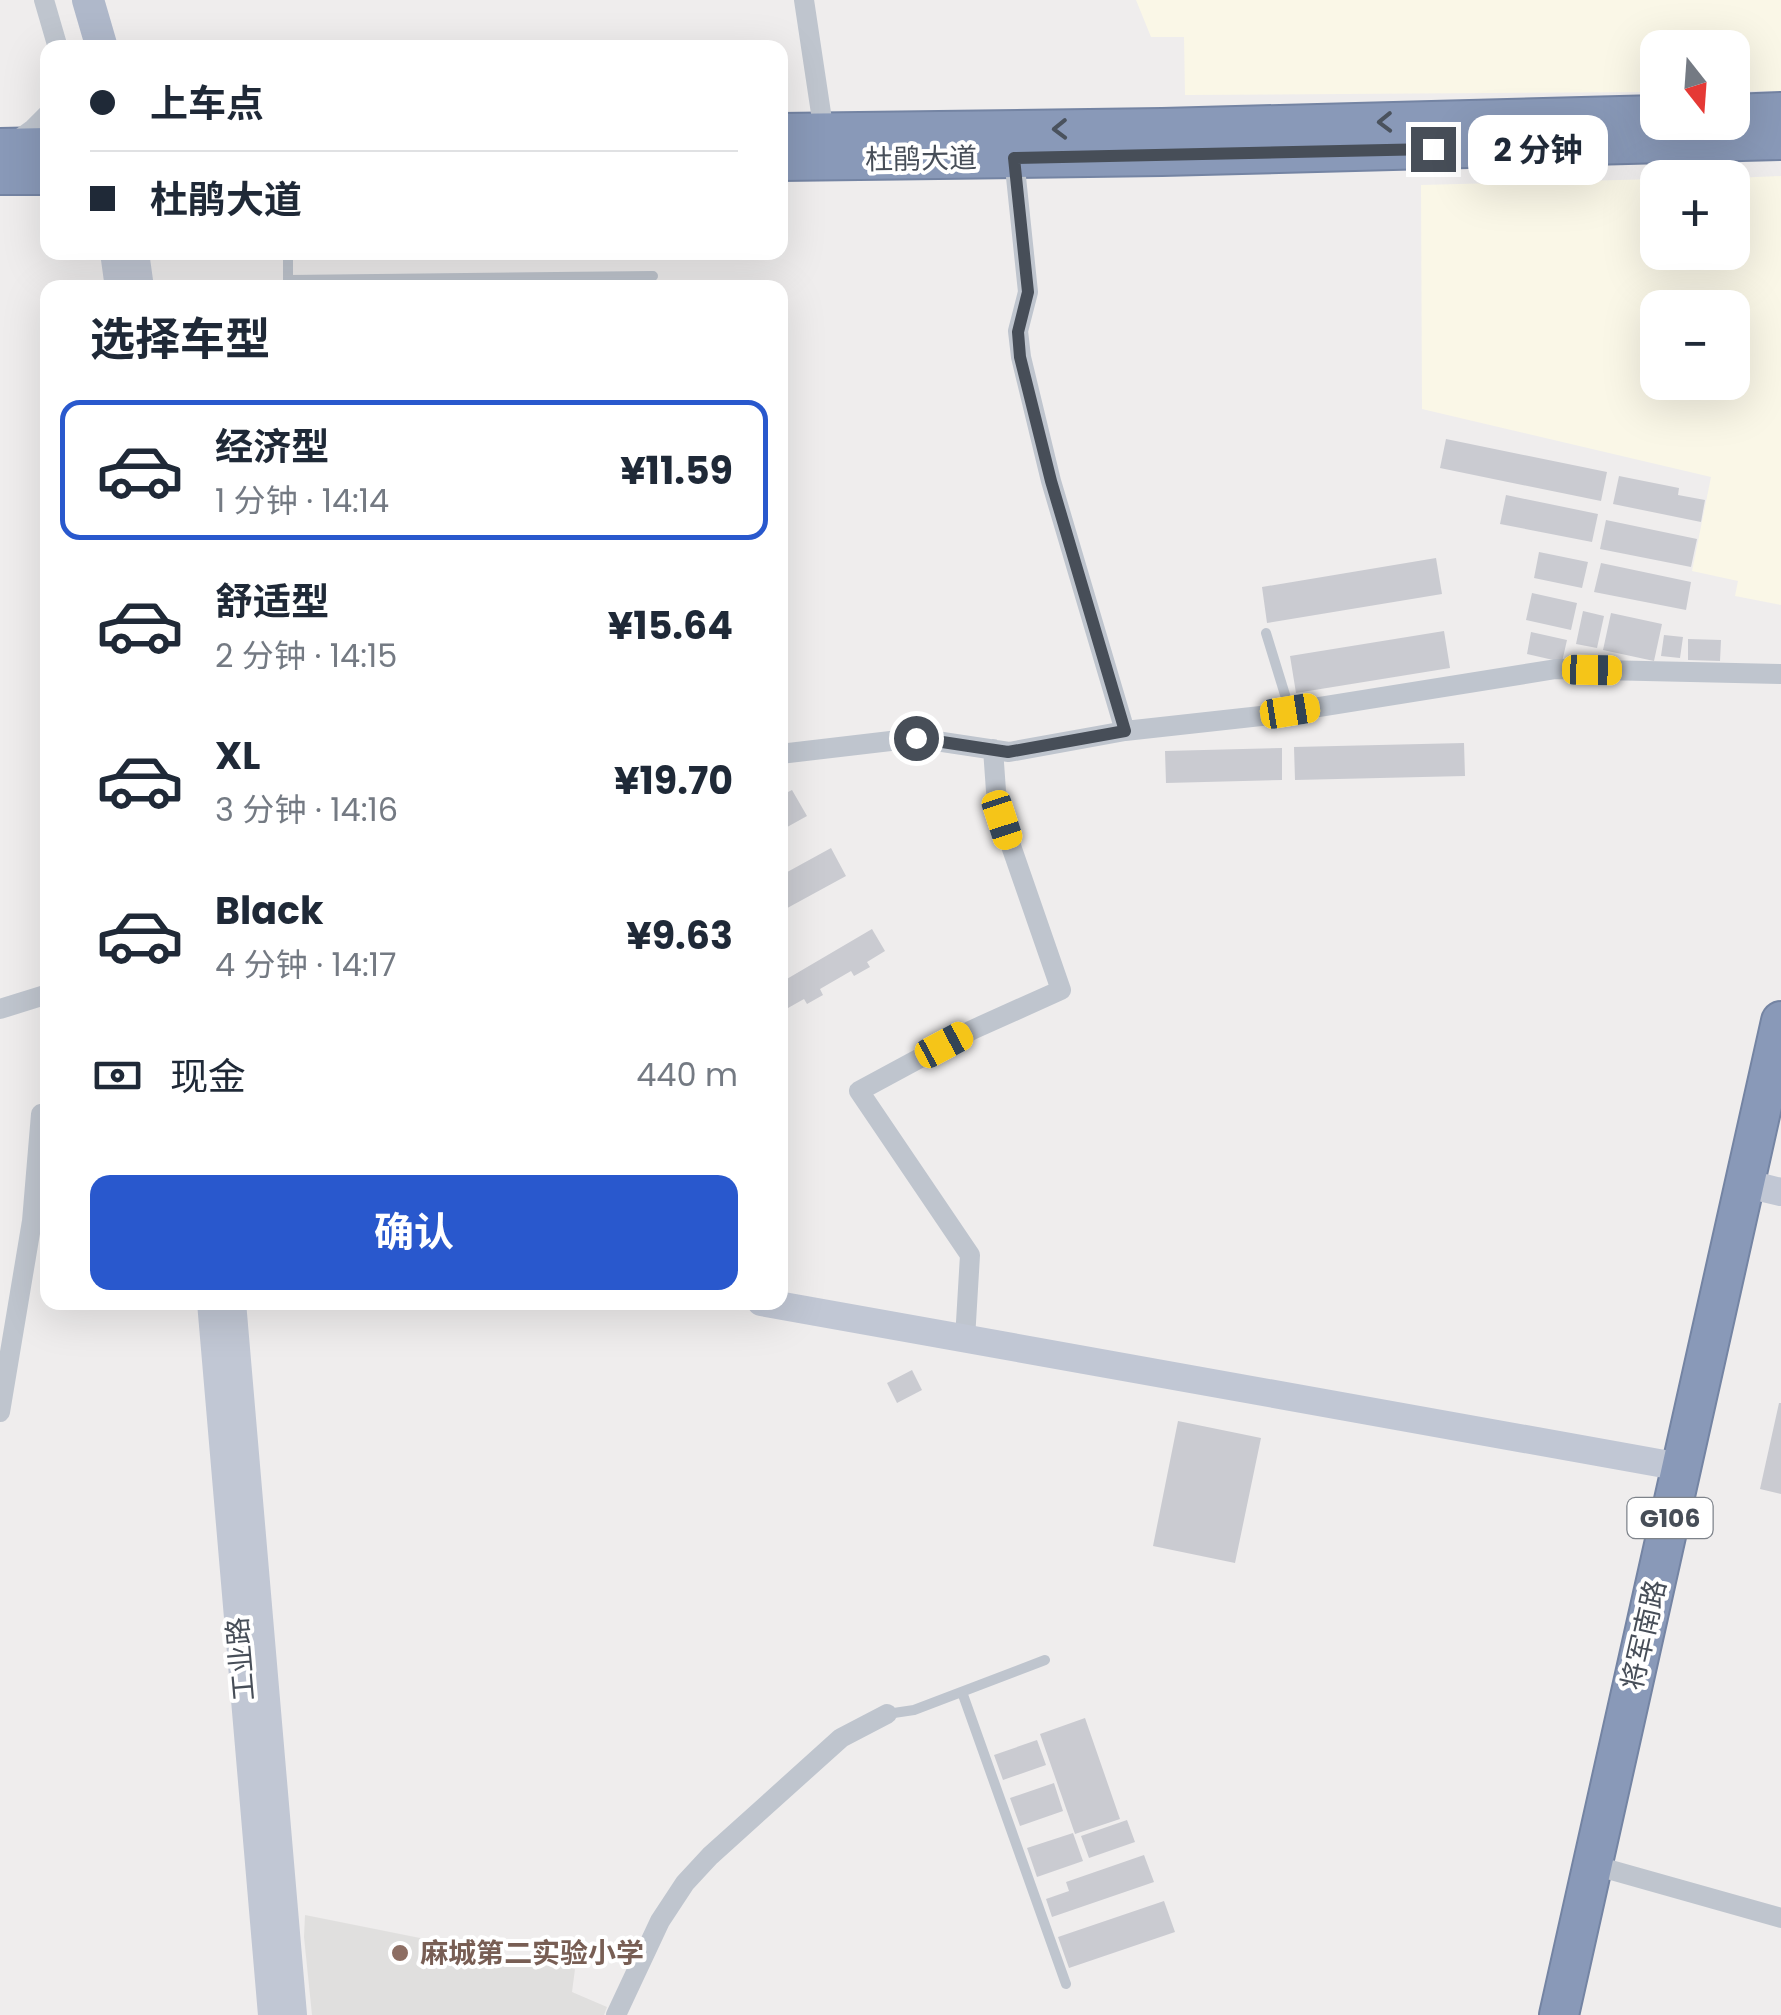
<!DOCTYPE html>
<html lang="zh">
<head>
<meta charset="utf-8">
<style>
  body { margin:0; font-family:Poppins,"Noto Sans SC",sans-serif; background:#f6f6f7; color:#1f2937; height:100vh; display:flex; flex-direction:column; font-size:38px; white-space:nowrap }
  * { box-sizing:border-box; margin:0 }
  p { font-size:32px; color:#747a83 }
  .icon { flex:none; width:55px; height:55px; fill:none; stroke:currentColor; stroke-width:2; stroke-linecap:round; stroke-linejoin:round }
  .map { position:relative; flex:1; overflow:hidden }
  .details { position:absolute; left:40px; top:280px; width:748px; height:1030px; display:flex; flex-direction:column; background:#fff; border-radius:20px; box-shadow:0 10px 40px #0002 }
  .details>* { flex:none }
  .hud { position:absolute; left:40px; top:40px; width:748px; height:220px; border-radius:20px; box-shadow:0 10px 40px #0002; display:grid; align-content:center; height:220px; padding:0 50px; background:#fff }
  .needle { width:65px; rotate:163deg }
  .controls { position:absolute; left:1640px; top:30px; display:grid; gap:20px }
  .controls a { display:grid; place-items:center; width:110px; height:110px; border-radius:20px; background:#fff; box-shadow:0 10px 40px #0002; font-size:50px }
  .end { position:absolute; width:45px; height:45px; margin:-22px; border:12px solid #474e58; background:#fff; box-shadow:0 0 0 5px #fff }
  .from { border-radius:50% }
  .bubble { position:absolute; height:70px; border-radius:20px; background:#fff; box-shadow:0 10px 40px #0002; font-size:32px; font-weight:700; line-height:70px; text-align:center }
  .car { position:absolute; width:30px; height:60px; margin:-30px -15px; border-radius:12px; box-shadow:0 0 8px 2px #0007; background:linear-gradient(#f5c518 24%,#345 0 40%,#f5c518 0 76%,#345 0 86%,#f5c518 0) }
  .hud b { display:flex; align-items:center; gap:35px; height:95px; font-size:38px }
  .hud b+b { border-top:2px solid #e0e1e3 }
  .hud i { width:25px; height:25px; background:#1f2937 }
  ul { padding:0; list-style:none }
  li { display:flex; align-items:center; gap:30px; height:140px; margin:0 20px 15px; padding:0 30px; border:5px solid transparent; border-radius:20px }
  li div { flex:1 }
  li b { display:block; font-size:38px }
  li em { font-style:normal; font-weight:700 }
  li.active { border-color:#2958cd }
  li>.icon { width:90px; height:90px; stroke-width:1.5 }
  h2 { padding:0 50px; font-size:45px; line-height:120px }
  .pay { display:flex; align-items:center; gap:25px; height:110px; padding:0 50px; font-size:38px }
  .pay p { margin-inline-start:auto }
  .button { display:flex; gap:20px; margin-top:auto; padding:20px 50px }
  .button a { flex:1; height:115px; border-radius:20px; background:#2958cd; color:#fff; font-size:40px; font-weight:700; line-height:115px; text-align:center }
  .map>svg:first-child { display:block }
  .commercial { fill:#faf7e7; fill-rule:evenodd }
  .education { fill:#e0dfde }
  .building { fill:#cacbd1 }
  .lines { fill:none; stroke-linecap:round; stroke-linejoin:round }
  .highway-casing { stroke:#7484a3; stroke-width:42 }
  .lane { stroke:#bfc5ce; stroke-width:10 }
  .street { stroke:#bfc5ce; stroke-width:20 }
  .secondary { stroke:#c1c7d4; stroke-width:28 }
  .primary { stroke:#afb8ca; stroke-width:32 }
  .highway { stroke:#8999b8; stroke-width:38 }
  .oneway { stroke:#4a525d }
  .route { stroke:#474e58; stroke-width:12 }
  .education-dot { fill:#8d6e63; stroke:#fff; stroke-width:4 }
  .labels { text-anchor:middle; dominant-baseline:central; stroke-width:8; stroke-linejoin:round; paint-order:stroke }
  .shield { fill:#fff; stroke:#7e838a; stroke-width:2.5 }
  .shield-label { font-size:25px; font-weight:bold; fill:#474e58 }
  .street-label { font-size:28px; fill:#474e58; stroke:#fff }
  .education-label { font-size:28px; font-weight:bold; fill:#785e54; stroke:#fff; text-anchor:start }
</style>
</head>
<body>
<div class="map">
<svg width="1781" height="2015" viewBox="0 0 1781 2015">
  <rect width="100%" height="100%" fill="#efeded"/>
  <!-- commercial -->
  <path class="commercial" d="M 1136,0 L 1781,0 L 1781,91 L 1733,91 L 1732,48 L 1658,48 L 1657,92 L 1185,95 L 1184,37 L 1151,37 Z
    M 1781,176 L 1781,605 L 1735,596 L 1738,581 L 1692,571 L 1711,477 L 1422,409 L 1421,185 L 1657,179 L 1658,252 L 1732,252 L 1733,178 ZM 1658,308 L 1732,308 L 1732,382 L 1658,382 Z"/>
  <!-- education -->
  <path class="education" d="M 305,1915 L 575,1969 L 572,1992 L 607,2007 L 604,2015 L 312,2015 L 304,1937 Z"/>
  <!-- building -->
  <path class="building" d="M 1446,439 L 1607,472 L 1601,501 L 1440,468 Z
    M 1619,476 L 1679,488 L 1678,495 L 1705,500 L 1701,522 L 1613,504 Z
    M 1506,495 L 1598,514 L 1592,542 L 1500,524 Z
    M 1606,520 L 1697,539 L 1691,567 L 1600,549 Z
    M 1539,552 L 1588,562 L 1582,588 L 1534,578 Z
    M 1436,558 L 1442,594 L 1267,623 L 1262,587 Z
    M 1601,563 L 1691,582 L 1686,610 L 1594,592 Z
    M 1532,593 L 1577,603 L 1571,630 L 1526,620 Z
    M 1583,611 L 1604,616 L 1597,648 L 1576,644 Z
    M 1611,613 L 1662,624 L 1654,661 L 1603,650 Z
    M 1444,631 L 1450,668 L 1296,693 L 1290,656 Z
    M 1531,632 L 1567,640 L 1562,662 L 1527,654 Z
    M 1664,635 L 1683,637 L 1680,658 L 1661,656 Z
    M 1688,639 L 1721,640 L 1720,661 L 1688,660 Z
    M 1464,743 L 1465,776 L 1295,780 L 1294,747 Z
    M 1282,748 L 1282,780 L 1166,783 L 1165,751 Z
    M 792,790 L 807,816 L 780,831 L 780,796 Z
    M 831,848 L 846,876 L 780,912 L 780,876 Z
    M 872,929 L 885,951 L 867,962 L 870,967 L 854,976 L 851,971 L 820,989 L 823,995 L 807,1004 L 804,999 L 788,1008 L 780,995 L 780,983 Z
    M 912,1370 L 922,1390 L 897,1403 L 887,1383 Z
    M 1779,1403 L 1781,1403 L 1781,1494 L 1760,1489 Z
    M 1178,1421 L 1261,1438 L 1235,1563 L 1153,1546 Z
    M 1085,1718 L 1120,1819 L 1075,1834 L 1040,1734 Z
    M 1037,1740 L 1046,1765 L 1003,1780 L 994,1755 Z
    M 1054,1783 L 1063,1811 L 1020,1826 L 1010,1798 Z
    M 1127,1820 L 1135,1842 L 1089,1858 L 1081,1836 Z
    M 1073,1833 L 1083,1861 L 1037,1877 L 1027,1848 Z
    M 1144,1855 L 1154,1882 L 1052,1917 L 1046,1899 L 1069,1891 L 1066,1882 Z
    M 1164,1901 L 1175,1932 L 1069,1968 L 1058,1937 Z"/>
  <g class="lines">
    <defs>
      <path id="highway" d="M 1732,114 L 1781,112
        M 780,133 L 1162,128 L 1658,115
        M 0,148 L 48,147
        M 780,161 L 1162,156 L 1781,140
        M 0,175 L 48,175
        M 1559,2015 L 1781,1021"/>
    </defs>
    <!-- highway casing -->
    <use href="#highway" class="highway-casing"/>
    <!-- lane -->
    <path class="lane" d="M 288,252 L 288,288
      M 288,280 L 653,276
      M 1266,633 L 1290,711
      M 962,1692 L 1066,1984
      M 887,1714 L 914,1710 L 1045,1660"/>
    <!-- street -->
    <path class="street" d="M 44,0 L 58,48
      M 804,0 L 824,133
      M 11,145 L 33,129 L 48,114
      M 1014,158 L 1028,292 L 1018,331 L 1021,357 L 1051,481 L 1125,731
      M 780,754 L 916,738 L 1009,752 L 1125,731 L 1270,715 L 1556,669 L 1781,674
      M 0,1009 L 48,994
      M 965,1339 L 970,1255 L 859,1091 L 972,1030 L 1061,990 L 1002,820 L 996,791 L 993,749
      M 0,1412 L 32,1221 L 41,1114 L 48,1113
      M 1611,1870 L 1781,1918
      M 616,2015 L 660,1921 L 685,1883 L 710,1856 L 841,1738 L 887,1714"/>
    <!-- secondary -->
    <path class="secondary" d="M 114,252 L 119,288
      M 135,252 L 140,288
      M 1764,1188 L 1781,1192
      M 211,1302 L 272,2015
      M 232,1302 L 293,2015
      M 761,1302 L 1681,1467"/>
    <!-- primary -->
    <path class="primary" d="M 88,0 L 102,48"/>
    <!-- highway -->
    <use href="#highway" class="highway"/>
  </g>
  <!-- one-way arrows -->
  <defs><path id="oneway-chevron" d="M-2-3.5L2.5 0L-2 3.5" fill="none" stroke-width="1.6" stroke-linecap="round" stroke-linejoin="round" transform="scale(2.5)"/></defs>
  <g class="oneway">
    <use href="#oneway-chevron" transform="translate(1385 122) rotate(179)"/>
    <use href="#oneway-chevron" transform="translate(1060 129) rotate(179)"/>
  </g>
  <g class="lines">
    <!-- route -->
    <path class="route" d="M 916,738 L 1008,752 L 1125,731 L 1051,481 L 1020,357 L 1018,332 L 1028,292 L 1014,158 L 1433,149"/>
  </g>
  <!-- markers -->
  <circle class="education-dot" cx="400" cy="1953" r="10"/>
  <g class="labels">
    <!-- shield labels -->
    <rect class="shield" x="1627.5" y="1498" width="85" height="40" rx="8"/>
    <g class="shield-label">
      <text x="1670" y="1518">G106</text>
    </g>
    <!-- street labels -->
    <g class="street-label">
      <text transform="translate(921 159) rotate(-1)">杜鹃大道</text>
      <text transform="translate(1644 1635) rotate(-77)">将军南路</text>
      <text transform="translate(241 1659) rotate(-95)">工业路</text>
    </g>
    <!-- education labels -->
    <g class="education-label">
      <text x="420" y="1953">麻城第二实验小学</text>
    </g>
  </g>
</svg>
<div class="controls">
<a><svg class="needle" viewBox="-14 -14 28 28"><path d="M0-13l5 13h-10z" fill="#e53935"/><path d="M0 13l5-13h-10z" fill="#747a83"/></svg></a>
<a>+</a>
<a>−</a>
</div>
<i class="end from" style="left:916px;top:738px"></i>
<i class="end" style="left:1433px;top:149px"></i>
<div class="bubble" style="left:1468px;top:115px;width:140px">2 分钟</div>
<i class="car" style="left:1592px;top:670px;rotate:91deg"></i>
<i class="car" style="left:1290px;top:711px;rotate:81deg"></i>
<i class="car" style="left:1002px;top:820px;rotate:162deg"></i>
<i class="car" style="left:944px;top:1045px;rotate:62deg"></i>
<div class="hud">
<b><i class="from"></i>上车点</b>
<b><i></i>杜鹃大道</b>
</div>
<section class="details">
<h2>选择车型</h2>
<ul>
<li class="active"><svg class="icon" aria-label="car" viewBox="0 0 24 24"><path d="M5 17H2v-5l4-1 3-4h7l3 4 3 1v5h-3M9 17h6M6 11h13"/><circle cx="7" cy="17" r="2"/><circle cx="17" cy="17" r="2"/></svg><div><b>经济型</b><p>1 分钟 · 14:14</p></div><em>¥11.59</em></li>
<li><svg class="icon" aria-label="car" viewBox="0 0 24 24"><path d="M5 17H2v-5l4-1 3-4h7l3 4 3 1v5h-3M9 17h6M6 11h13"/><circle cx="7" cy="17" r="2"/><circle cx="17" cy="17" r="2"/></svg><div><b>舒适型</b><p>2 分钟 · 14:15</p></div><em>¥15.64</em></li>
<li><svg class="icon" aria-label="car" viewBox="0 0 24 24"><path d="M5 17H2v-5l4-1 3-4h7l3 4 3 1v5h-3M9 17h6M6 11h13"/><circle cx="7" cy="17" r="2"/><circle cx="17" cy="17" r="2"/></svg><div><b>XL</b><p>3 分钟 · 14:16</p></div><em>¥19.70</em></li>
<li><svg class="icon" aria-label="car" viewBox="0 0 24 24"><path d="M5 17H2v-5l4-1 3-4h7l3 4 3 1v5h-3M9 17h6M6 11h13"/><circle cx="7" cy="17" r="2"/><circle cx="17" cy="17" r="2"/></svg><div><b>Black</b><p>4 分钟 · 14:17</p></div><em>¥9.63</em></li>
</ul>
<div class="pay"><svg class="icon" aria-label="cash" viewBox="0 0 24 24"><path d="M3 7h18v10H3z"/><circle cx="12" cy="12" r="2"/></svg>现金<p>440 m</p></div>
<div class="button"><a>确认</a></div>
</section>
</div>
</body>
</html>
